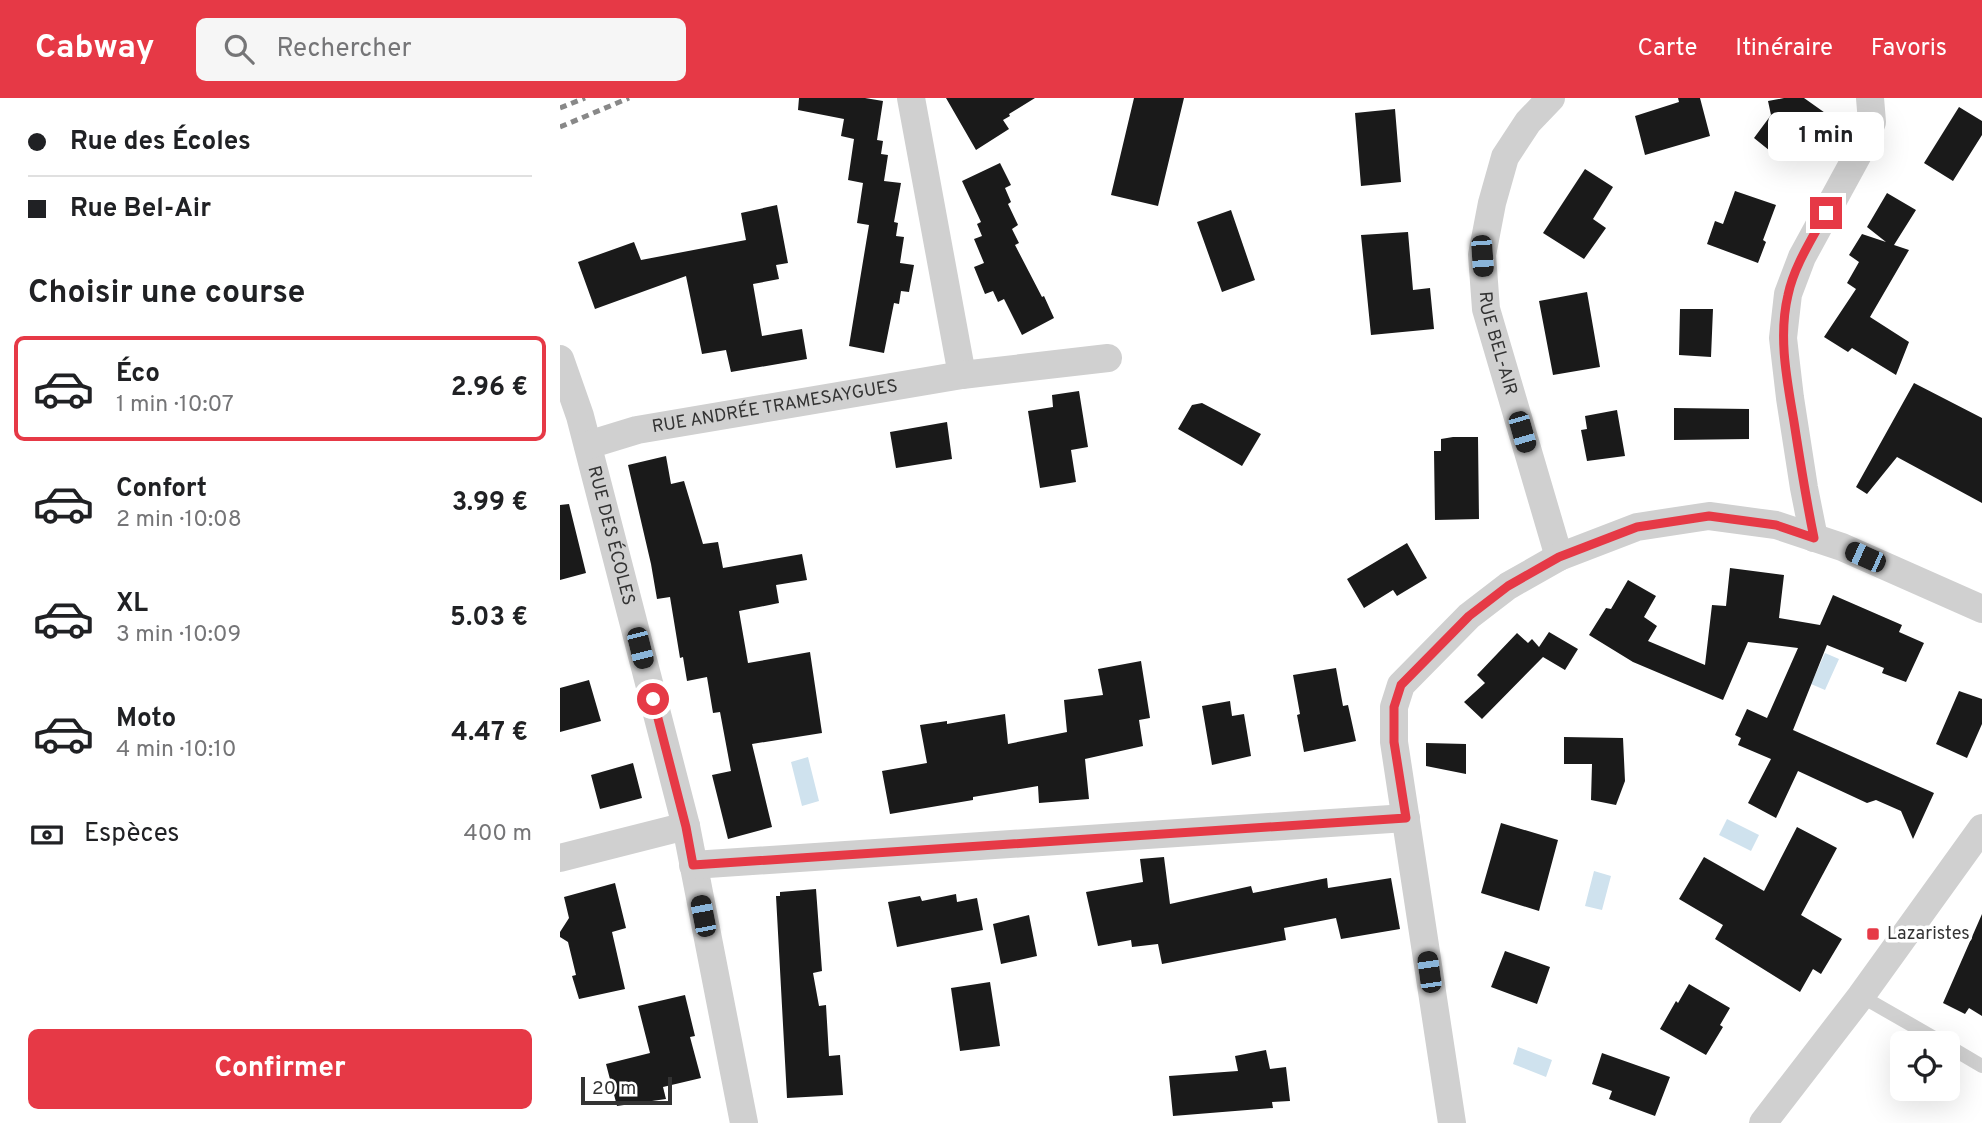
<!DOCTYPE html>
<html lang="fr">
<head>
<meta charset="utf-8">
<style>
  body { margin:0; font-family:Overpass,sans-serif; background:#f6f6f6; color:#202124; height:100vh; display:flex; flex-direction:column; font-size:26px; white-space:nowrap }
  * { box-sizing:border-box; margin:0 }
  p { font-size:23px; color:#757577 }
  .icon { flex:none; width:38px; height:38px; fill:none; stroke:currentColor; stroke-width:2; stroke-linecap:round; stroke-linejoin:round }
  .map { position:relative; flex:1; overflow:hidden }
  .drawer { display:flex; flex-direction:column; background:#fff; width:560px }
  .drawer>* { flex:none }
  .top-card { display:grid; align-content:center; height:154px; padding:0 28px; background:#fff }
  .controls { position:absolute; left:1330px; top:933px; display:grid; gap:14px }
  .controls a { display:grid; place-items:center; width:70px; height:70px; border-radius:10px; background:#fff; box-shadow:0 7px 28px #0002; font-size:35px }
  .scale { position:absolute; left:21px; bottom:18px; width:91px; box-sizing:border-box; padding-left:7px; border:4px solid #333; border-top:0; font-size:19px; line-height:24px; white-space:nowrap; color:#333; -webkit-text-stroke:5px #fff; paint-order:stroke }
  .end { position:absolute; width:32px; height:32px; margin:-16px; border:9px solid #e63946; background:#fff; box-shadow:0 0 0 4px #fff }
  .from { border-radius:50% }
  .bubble { position:absolute; height:49px; border-radius:10px; background:#fff; box-shadow:0 7px 28px #0002; font-size:23px; font-weight:700; line-height:49px; text-align:center }
  .car { position:absolute; width:21px; height:42px; margin:-21px -10px; border-radius:9px; box-shadow:0 0 5px 2px #0007; background:linear-gradient(#222 24%,#8ab4d8 0 40%,#222 0 76%,#8ab4d8 0 86%,#222 0) }
  .top-card b { display:flex; align-items:center; gap:24px; height:66px; font-size:26px }
  .top-card b+b { border-top:2px solid #e0e0e0 }
  .top-card i { width:18px; height:18px; background:#202124 }
  ul { padding:0; list-style:none }
  li { display:flex; align-items:center; gap:21px; height:105px; margin:0 14px 10px; padding:0 14px; border:4px solid transparent; border-radius:10px }
  li div { flex:1 }
  li b { display:block; font-size:26px }
  li em { font-style:normal; font-weight:700 }
  li.current { border-color:#e63946 }
  li>.icon { width:63px; height:63px; stroke-width:1.5 }
  h2 { padding:0 28px; font-size:32px; line-height:84px }
  .pay { display:flex; align-items:center; gap:18px; height:77px; padding:0 28px; font-size:26px }
  .pay p { margin-inline-start:auto }
  .cta { display:flex; gap:14px; margin-top:auto; padding:14px 28px }
  .cta a { flex:1; height:80px; border-radius:10px; background:#e63946; color:#fff; font-size:28px; font-weight:700; line-height:80px; text-align:center }
  header { display:flex; align-items:center; gap:42px; box-sizing:border-box; height:98px; padding:0 35px; background:#e63946; color:#fff }
  header strong { font-size:33px }
  nav { display:flex; gap:38px; margin-inline-start:auto; font-size:24px }
  .search { width:490px; height:63px; background:#f6f6f6; display:flex; align-items:center; gap:18px; box-sizing:border-box; padding:0 24px; border-radius:10px; color:#757577; font-size:26px }
  main { display:flex; flex:1; min-height:0 }
  .map>svg:first-child { display:block }
  .water { fill:#cfe2ee }
  .building { fill:#1a1a1a }
  .lines { fill:none; stroke-linecap:round; stroke-linejoin:round }
  .service { stroke:#d0d0d0; stroke-width:14 }
  .minor { stroke:#d0d0d0; stroke-width:28 }
  .rail { stroke:#888; stroke-width:5; stroke-dasharray:7 5; stroke-linecap:butt }
  .route { stroke:#e63946; stroke-width:9 }
  .poi-dot { fill:#e63946; stroke:#fff; stroke-width:2.5 }
  .labels { text-anchor:middle; dominant-baseline:central; stroke-width:7; stroke-linejoin:round; paint-order:stroke }
  .street-label { font-size:18px; fill:#333; stroke:#fff }
  .poi-label { font-size:18px; fill:#333; stroke:#fff; text-anchor:start }
</style>
</head>
<body>
<header>
<strong>Cabway</strong>
<div class="search"><svg class="icon" aria-label="search" viewBox="0 0 24 24"><circle cx="10" cy="10" r="6"/><path d="M15 15l6 6"/></svg>Rechercher</div>
<nav><a>Carte</a><a>Itinéraire</a><a>Favoris</a></nav>
</header>
<main>
<section class="drawer">
<div class="top-card">
<b><i class="from"></i>Rue des Écoles</b>
<b><i></i>Rue Bel-Air</b>
</div>
<h2>Choisir une course</h2>
<ul>
<li class="current"><svg class="icon" aria-label="car" viewBox="0 0 24 24"><path d="M5 17H2v-5l4-1 3-4h7l3 4 3 1v5h-3M9 17h6M6 11h13"/><circle cx="7" cy="17" r="2"/><circle cx="17" cy="17" r="2"/></svg><div><b>Éco</b><p>1 min · 10:07</p></div><em>2.96 €</em></li>
<li><svg class="icon" aria-label="car" viewBox="0 0 24 24"><path d="M5 17H2v-5l4-1 3-4h7l3 4 3 1v5h-3M9 17h6M6 11h13"/><circle cx="7" cy="17" r="2"/><circle cx="17" cy="17" r="2"/></svg><div><b>Confort</b><p>2 min · 10:08</p></div><em>3.99 €</em></li>
<li><svg class="icon" aria-label="car" viewBox="0 0 24 24"><path d="M5 17H2v-5l4-1 3-4h7l3 4 3 1v5h-3M9 17h6M6 11h13"/><circle cx="7" cy="17" r="2"/><circle cx="17" cy="17" r="2"/></svg><div><b>XL</b><p>3 min · 10:09</p></div><em>5.03 €</em></li>
<li><svg class="icon" aria-label="car" viewBox="0 0 24 24"><path d="M5 17H2v-5l4-1 3-4h7l3 4 3 1v5h-3M9 17h6M6 11h13"/><circle cx="7" cy="17" r="2"/><circle cx="17" cy="17" r="2"/></svg><div><b>Moto</b><p>4 min · 10:10</p></div><em>4.47 €</em></li>
</ul>
<div class="pay"><svg class="icon" aria-label="cash" viewBox="0 0 24 24"><path d="M3 7h18v10H3z"/><circle cx="12" cy="12" r="2"/></svg>Espèces<p>400 m</p></div>
<div class="cta"><a>Confirmer</a></div>
</section>
<div class="map">
<svg width="1422" height="1025" viewBox="0 0 1422 1025">
  <rect width="100%" height="100%" fill="#fff"/>
  <!-- water -->
  <path class="water" d="M 1265,555 L 1279,561 L 1265,592 L 1251,586 Z
    M 248,659 L 259,703 L 242,708 L 231,664 Z
    M 1167,721 L 1199,737 L 1191,753 L 1159,737 Z
    M 1034,773 L 1051,778 L 1042,812 L 1025,808 Z
    M 958,949 L 992,962 L 986,979 L 953,966 Z"/>
  <!-- building -->
  <path class="building" d="M 239,0 L 305,0 L 323,3 L 317,42 L 323,43 L 321,56 L 328,57 L 324,83 L 341,85 L 334,124 L 338,125 L 336,138 L 344,139 L 340,165 L 354,167 L 349,194 L 341,193 L 339,206 L 334,205 L 324,255 L 289,248 L 309,127 L 297,125 L 303,85 L 288,82 L 294,41 L 281,38 L 284,21 L 238,12 Z
    M 386,0 L 475,0 L 449,16 L 450,18 L 443,22 L 449,31 L 416,52 Z
    M 574,0 L 624,0 L 598,108 L 551,97 Z
    M 1118,0 L 1140,0 L 1150,38 L 1085,57 L 1075,18 L 1119,4 Z
    M 1224,0 L 1244,0 L 1268,17 L 1238,54 L 1230,50 L 1220,61 L 1194,40 L 1211,17 L 1208,3 Z
    M 1399,9 L 1422,23 L 1422,37 L 1393,83 L 1364,65 Z
    M 835,11 L 841,84 L 801,88 L 795,15 Z
    M 440,65 L 451,87 L 445,90 L 451,104 L 448,106 L 458,127 L 452,131 L 459,145 L 455,147 L 482,199 L 484,198 L 494,220 L 462,237 L 444,201 L 438,204 L 433,193 L 425,196 L 414,169 L 424,165 L 414,141 L 422,138 L 417,126 L 421,124 L 402,83 Z
    M 1025,71 L 1053,89 L 1033,121 L 1046,130 L 1024,161 L 983,135 Z
    M 1175,93 L 1216,107 L 1203,142 L 1206,144 L 1198,165 L 1147,146 L 1155,123 L 1163,126 Z
    M 1327,95 L 1356,112 L 1334,147 L 1349,152 L 1310,219 L 1349,244 L 1336,277 L 1292,250 L 1288,254 L 1264,239 L 1296,191 L 1287,185 L 1299,164 L 1289,157 L 1302,136 L 1326,144 L 1307,129 Z
    M 217,107 L 228,165 L 216,167 L 219,181 L 193,186 L 202,238 L 242,231 L 247,261 L 171,274 L 166,252 L 142,256 L 126,178 L 35,211 L 18,164 L 74,144 L 81,162 L 186,142 L 181,115 Z
    M 671,112 L 695,182 L 662,194 L 637,124 Z
    M 848,134 L 853,192 L 870,190 L 874,231 L 811,237 L 801,137 Z
    M 1027,194 L 1040,269 L 993,277 L 979,203 Z
    M 1120,211 L 1153,211 L 1151,259 L 1119,257 Z
    M 1354,285 L 1422,320 L 1422,405 L 1337,359 L 1307,396 L 1296,389 Z
    M 519,293 L 528,349 L 511,352 L 516,384 L 480,390 L 468,313 L 493,309 L 492,297 Z
    M 642,305 L 701,336 L 682,368 L 618,331 L 632,307 Z
    M 1114,310 L 1189,311 L 1189,341 L 1114,342 Z
    M 1057,312 L 1065,358 L 1027,363 L 1021,332 L 1027,331 L 1025,318 Z
    M 387,324 L 392,361 L 336,370 L 330,334 Z
    M 893,339 L 918,339 L 919,421 L 875,422 L 874,353 L 881,353 L 881,341 Z
    M 106,358 L 111,386 L 124,383 L 143,446 L 158,444 L 163,470 L 242,456 L 247,482 L 216,487 L 219,505 L 179,513 L 188,565 L 250,554 L 262,635 L 192,646 L 212,729 L 168,741 L 152,677 L 171,673 L 160,614 L 153,615 L 147,579 L 127,583 L 123,559 L 120,560 L 110,499 L 97,501 L 91,466 L 68,367 Z
    M 9,406 L 26,475 L 0,482 L 0,407 Z
    M 847,445 L 867,480 L 837,498 L 833,492 L 804,510 L 787,481 Z
    M 1170,470 L 1224,477 L 1219,520 L 1260,527 L 1273,497 L 1342,527 L 1339,534 L 1364,545 L 1346,584 L 1322,575 L 1324,570 L 1267,547 L 1233,632 L 1374,695 L 1353,741 L 1341,713 L 1316,702 L 1307,705 L 1238,673 L 1216,720 L 1188,705 L 1211,661 L 1178,647 L 1181,640 L 1175,637 L 1187,611 L 1207,620 L 1238,550 L 1188,544 L 1163,602 L 1073,564 L 1029,537 L 1046,510 L 1051,511 L 1068,482 L 1096,498 L 1084,519 L 1097,528 L 1088,543 L 1145,567 L 1152,507 L 1166,508 Z
    M 989,534 L 1018,551 L 1005,572 L 983,559 L 922,621 L 904,604 L 925,585 L 917,577 L 957,535 L 968,545 L 972,541 L 979,549 Z
    M 581,563 L 590,620 L 579,622 L 583,648 L 525,661 L 529,701 L 479,705 L 478,688 L 413,699 L 413,702 L 330,716 L 322,673 L 367,665 L 360,627 L 387,623 L 387,626 L 445,616 L 448,646 L 507,634 L 504,602 L 543,597 L 538,571 Z
    M 776,570 L 783,608 L 788,607 L 796,643 L 744,654 L 737,617 L 740,616 L 733,577 Z
    M 29,582 L 41,623 L 0,634 L 0,590 Z
    M 1399,593 L 1422,601 L 1422,626 L 1407,660 L 1376,646 Z
    M 670,603 L 672,618 L 684,616 L 691,658 L 652,667 L 642,608 Z
    M 1004,639 L 1063,640 L 1065,683 L 1056,707 L 1031,702 L 1032,666 L 1004,666 Z
    M 866,645 L 906,646 L 906,676 L 866,668 Z
    M 73,665 L 82,700 L 40,711 L 31,677 Z
    M 941,725 L 998,742 L 979,813 L 921,795 Z
    M 1237,729 L 1277,750 L 1241,817 L 1282,841 L 1261,876 L 1253,871 L 1240,894 L 1155,841 L 1163,827 L 1119,801 L 1144,759 L 1204,793 Z
    M 604,759 L 610,806 L 691,788 L 693,795 L 767,780 L 768,790 L 831,780 L 840,831 L 781,841 L 776,820 L 724,830 L 726,842 L 602,866 L 598,846 L 572,849 L 571,842 L 538,848 L 526,794 L 583,784 L 580,761 Z
    M 55,785 L 66,830 L 52,834 L 65,891 L 19,901 L 12,878 L 16,877 L 8,844 L 0,839 L 0,834 L 9,820 L 4,799 Z
    M 256,791 L 262,873 L 253,875 L 259,908 L 266,907 L 269,958 L 280,957 L 283,997 L 227,1000 L 216,798 L 220,798 L 220,794 Z
    M 396,796 L 397,804 L 417,800 L 423,832 L 337,849 L 328,804 L 360,798 L 362,803 Z
    M 1422,816 L 1422,918 L 1409,910 L 1405,916 L 1383,905 Z
    M 469,817 L 477,858 L 441,866 L 433,826 Z
    M 945,853 L 990,869 L 977,906 L 931,889 Z
    M 430,884 L 440,948 L 400,953 L 391,890 Z
    M 1129,886 L 1170,910 L 1160,927 L 1163,929 L 1146,957 L 1100,931 L 1116,903 L 1118,905 Z
    M 125,897 L 135,938 L 130,939 L 141,980 L 103,989 L 106,1001 L 57,1008 L 46,966 L 90,955 L 78,908 Z
    M 706,952 L 710,971 L 726,969 L 730,1003 L 712,1004 L 713,1010 L 613,1018 L 609,978 L 678,973 L 675,958 Z
    M 1042,955 L 1110,979 L 1095,1018 L 1049,1001 L 1052,993 L 1032,986 Z"/>
  <g class="lines">
    <!-- service -->
    <path class="service" d="M 1301,898 L 1383,945
      M 1388,948 L 1422,968"/>
    <!-- minor -->
    <g class="minor">
      <path d="M 351,0 L 402,277"/>
      <path id="s1" d="M 991,0 L 968,24 L 945,59 L 932,105 L 922,157 L 926,211 L 999,459"/>
      <path id="s2" d="M 0,261 L 20,318 L 126,728 L 184,1025"/>
      <path id="s3" d="M 28,347 L 77,332 L 402,277 L 548,260"/>
      <path d="M 1254,440 L 1244,390 L 1230,300 L 1223,240 L 1228,196 L 1242,159 L 1302,49 L 1312,24 L 1310,0"/>
      <path d="M 0,760 L 126,728"/>
      <path d="M 133,767 L 846,720"/>
      <path d="M 892,1025 L 834,644 L 834,609 L 841,587 L 909,518 L 948,488 L 999,459 L 1077,429 L 1149,418 L 1216,427 L 1282,449 L 1422,511"/>
      <path d="M 1203,1025 L 1301,898 L 1422,730"/>
    </g>
    <!-- rail -->
    <path class="rail" d="M 0,10 L 25,0
      M 0,29 L 69,0"/>
  </g>
  <g class="lines">
    <!-- route -->
    <path class="route" d="M 93,601 L 126,729 L 133,767 L 846,720 L 834,644 L 834,609 L 841,587 L 909,518 L 948,488 L 999,459 L 1077,429 L 1149,418 L 1216,427 L 1254,440 C 1246,401 1240,363 1234,324 C 1227,282 1218,239 1228,197 C 1234,168 1252,141 1266,115"/>
  </g>
  <!-- markers -->
  <rect class="poi-dot" x="1306" y="829" width="14" height="14" rx="3.5"/>
  <g class="labels">
    <!-- street labels -->
    <g class="street-label">
      <text stroke="none"><textPath href="#s1" startOffset="266">RUE BEL-AIR</textPath></text>
      <text stroke="none"><textPath href="#s3" startOffset="191">RUE ANDRÉE TRAMESAYGUES</textPath></text>
      <text stroke="none"><textPath href="#s2" startOffset="184">RUE DES ÉCOLES</textPath></text>
    </g>
    <!-- poi labels -->
    <g class="poi-label">
      <text x="1327" y="836">Lazaristes</text>
    </g>
  </g>
</svg>
<div class="controls">
<a><svg class="icon" aria-label="locate" viewBox="0 0 24 24"><circle cx="12" cy="12" r="6"/><path d="M12 2v4M12 18v4M2 12h4M18 12h4"/></svg></a>
</div>
<div class="scale">20 m</div>
<i class="end from" style="left:93px;top:601px"></i>
<i class="end" style="left:1266px;top:115px"></i>
<div class="bubble" style="left:1208px;top:14px;width:116px">1 min</div>
<i class="car" style="left:922px;top:158px;rotate:176deg"></i>
<i class="car" style="left:962px;top:334px;rotate:164deg"></i>
<i class="car" style="left:1305px;top:459px;rotate:294deg"></i>
<i class="car" style="left:80px;top:550px;rotate:166deg"></i>
<i class="car" style="left:143px;top:818px;rotate:349deg"></i>
<i class="car" style="left:869px;top:874px;rotate:352deg"></i>
</div>
</main>
</body>
</html>
